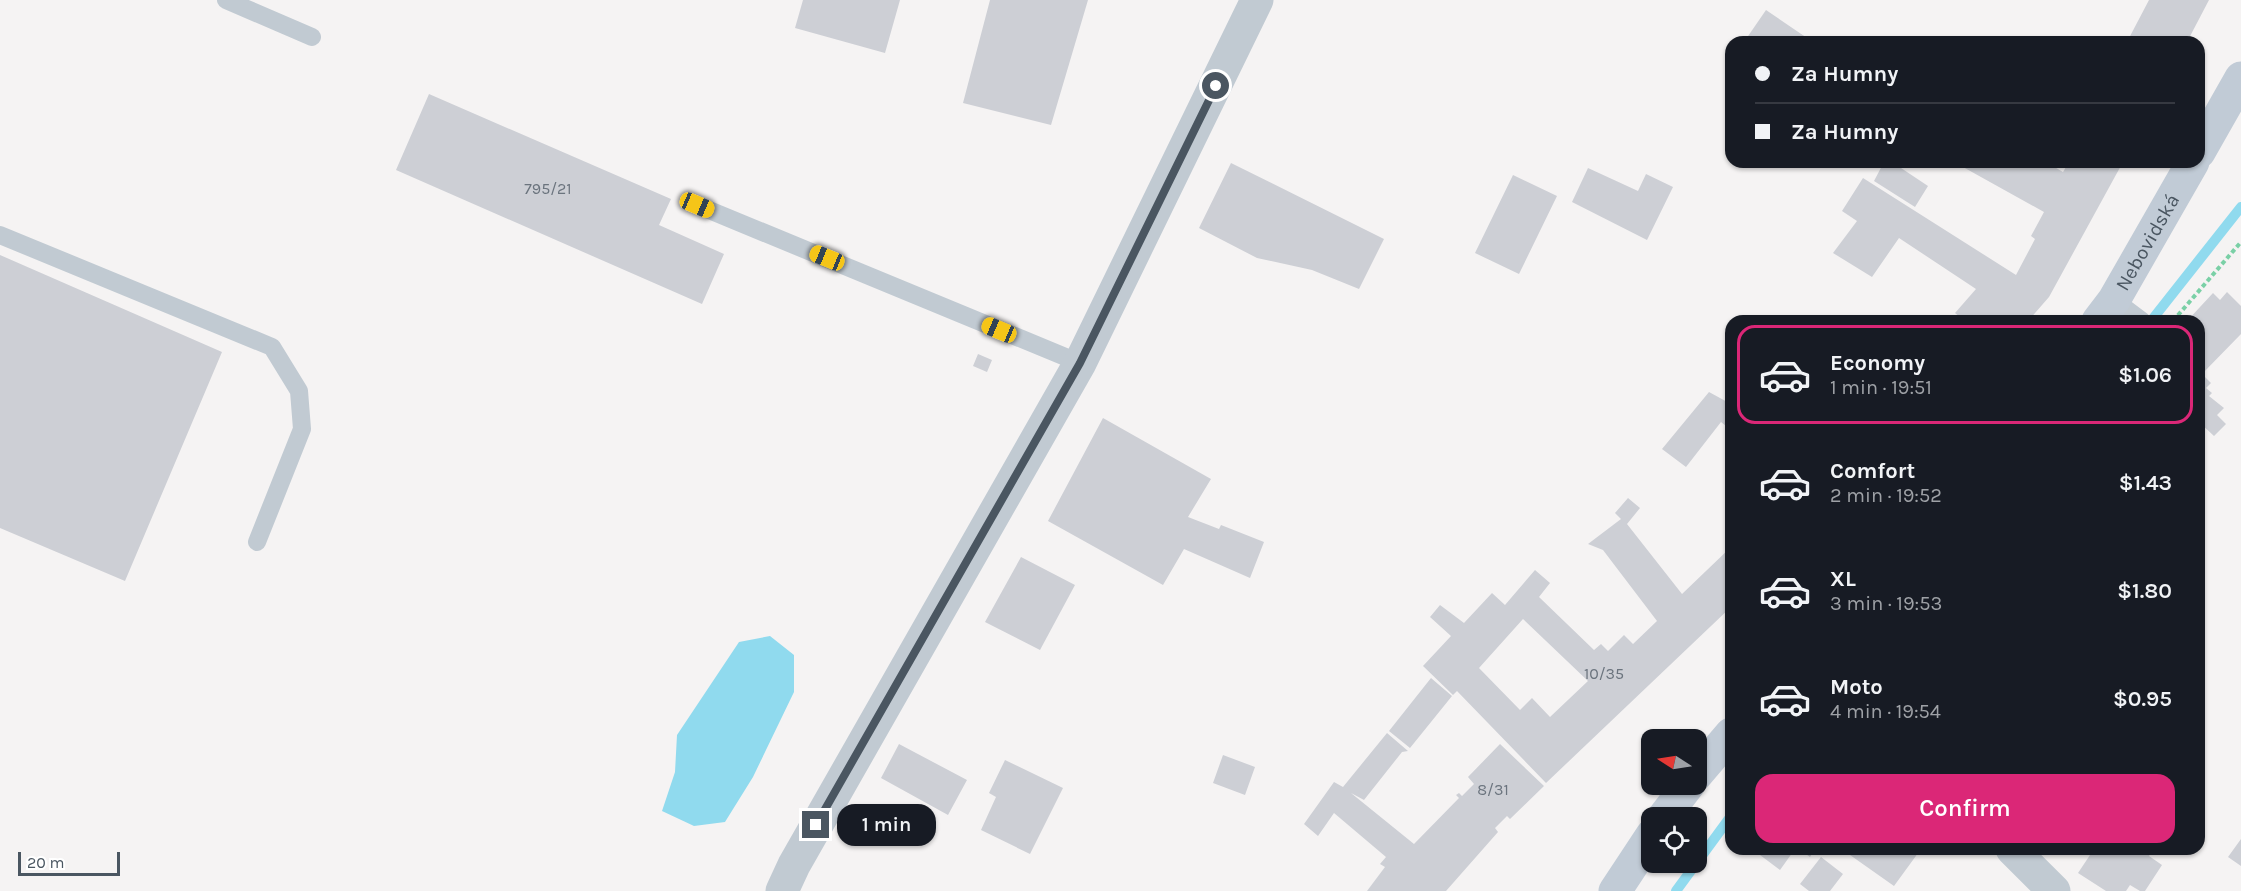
<!DOCTYPE html>
<html lang="en">
<head>
<meta charset="utf-8">
<style>
  body { margin:0; font-family:Karla,sans-serif; background:#242831; color:#f1f3f6; height:100vh; display:flex; flex-direction:column; font-size:22px; white-space:nowrap }
  * { box-sizing:border-box; margin:0 }
  p { font-size:20px; color:#9ea1a6 }
  .icon { flex:none; width:33px; height:33px; fill:none; stroke:currentColor; stroke-width:2; stroke-linecap:round; stroke-linejoin:round }
  .map { position:relative; flex:1; overflow:hidden }
  .sheet { position:absolute; left:1725px; top:315px; width:480px; height:540px; display:flex; flex-direction:column; background:#171b24; border-radius:18px; box-shadow:0 2px 4px #0004 }
  .sheet>* { flex:none }
  .top-card { position:absolute; left:1725px; top:36px; width:480px; height:132px; border-radius:18px; box-shadow:0 2px 4px #0004; display:grid; align-content:center; height:132px; padding:0 30px; background:#171b24 }
  .needle { width:39px; rotate:282deg }
  .buttons { position:absolute; left:1641px; top:729px; display:grid; gap:12px }
  .buttons a { display:grid; place-items:center; width:66px; height:66px; border-radius:12px; background:#171b24; box-shadow:0 2px 4px #0004; font-size:30px }
  .scale { position:absolute; left:18px; bottom:15px; width:102px; box-sizing:border-box; padding-left:6px; border:3px solid #4a5661; border-top:0; font-size:16px; line-height:21px; white-space:nowrap; color:#4a5661; -webkit-text-stroke:4px #fff; paint-order:stroke }
  .end { position:absolute; width:27px; height:27px; margin:-14px; border:8px solid #4a5661; background:#fff; box-shadow:0 0 0 3px #fff }
  .from { border-radius:50% }
  .bubble { position:absolute; height:42px; border-radius:18px; background:#171b24; box-shadow:0 2px 4px #0004; font-size:20px; font-weight:600; line-height:42px; text-align:center }
  .car { position:absolute; width:18px; height:36px; margin:-18px -9px; border-radius:8px; box-shadow:0 0 4px 2px #0007; background:linear-gradient(#f5c518 24%,#345 0 40%,#f5c518 0 76%,#345 0 86%,#f5c518 0) }
  .top-card b { display:flex; align-items:center; gap:21px; height:57px; font-size:22px }
  .top-card b+b { border-top:2px solid #363941 }
  .top-card i { width:15px; height:15px; background:#f1f3f6 }
  ul { padding:10px 0 0; list-style:none }
  li { display:flex; align-items:center; gap:18px; height:99px; margin:0 12px 9px; padding:0 18px; border:3px solid transparent; border-radius:18px }
  li div { flex:1 }
  li b { display:block; font-size:22px }
  li em { font-style:normal; font-weight:600 }
  li.on { border-color:#db2777 }
  li>.icon { width:54px; height:54px; stroke-width:1.5 }
  .cta { display:flex; gap:12px; margin-top:auto; padding:12px 30px }
  .cta a { flex:1; height:69px; border-radius:18px; background:#db2777; color:#fff; font-size:24px; font-weight:600; line-height:69px; text-align:center }
  .map>svg:first-child { display:block }
  .water { fill:#90daee }
  .lines { fill:none; stroke-linecap:round; stroke-linejoin:round }
  .stream { stroke:#90daee; stroke-width:10 }
  .building { fill:#cdcfd5; fill-rule:evenodd }
  .path { stroke:#7ad0a6; stroke-width:4; stroke-dasharray:4.5 3; stroke-linecap:butt }
  .lane { stroke:#c1cad2; stroke-width:18 }
  .street { stroke:#c1cad2; stroke-width:33 }
  .secondary { stroke:#c1cbd6; stroke-width:33 }
  .route { stroke:#4a5661; stroke-width:8 }
  .labels { text-anchor:middle; dominant-baseline:central; stroke-width:4.5; stroke-linejoin:round; paint-order:stroke }
  .number-label { font-size:16px; fill:#6b747e }
  .street-label { font-size:20px; fill:#4a5661; stroke:#fff }
</style>
</head>
<body>
<div class="map">
<svg width="2241" height="891" viewBox="0 0 2241 891">
  <rect width="100%" height="100%" fill="#f5f3f3"/>
  <!-- water -->
  <path class="water" d="M 770,636 L 794,655 L 794,692 L 753,777 L 725,822 L 694,826 L 662,811 L 675,772 L 677,735 L 739,642 Z"/>
  <g class="lines">
    <!-- stream -->
    <path class="stream" d="M 2151,321 L 2241,207
      M 1676,891 L 1731,816"/>
  </g>
  <!-- building -->
  <path class="building" d="M 803,0 L 900,0 L 885,53 L 795,28 Z
    M 990,0 L 1088,0 L 1051,125 L 963,103 Z
    M 2149,0 L 2209,0 L 2187,42 L 2124,42 L 2125,39 L 2128,40 Z
    M 1766,10 L 1813,42 L 1744,42 Z
    M 429,94 L 671,199 L 659,225 L 724,254 L 702,304 L 396,170 Z
    M 1884,162 L 1892,162 L 1928,186 L 1915,207 L 1874,181 Z
    M 1954,162 L 2046,162 L 2063,172 L 2069,162 L 2123,162 L 2049,297 L 2028,321 L 1965,321 L 1955,313 L 1976,289 L 1899,238 L 1872,277 L 1833,253 L 1857,221 L 1842,211 L 1863,178 L 2016,275 L 2035,239 L 2031,236 L 2044,212 Z
    M 1231,163 L 1384,239 L 1359,289 L 1312,270 L 1257,258 L 1199,228 Z
    M 1588,168 L 1638,191 L 1646,174 L 1673,187 L 1647,240 L 1572,202 Z
    M 1513,175 L 1557,196 L 1519,274 L 1475,253 Z
    M 0,255 L 222,352 L 125,581 L 0,528 Z
    M 2227,292 L 2241,306 L 2241,334 L 2202,374 L 2211,383 L 2206,388 L 2212,393 L 2209,396 L 2224,408 L 2217,415 L 2226,424 L 2214,436 L 2199,422 L 2199,321 L 2187,321 L 2213,293 L 2220,300 Z
    M 978,354 L 992,360 L 987,372 L 973,366 Z
    M 1709,392 L 1731,404 L 1731,420 L 1726,426 L 1721,422 L 1686,467 L 1662,449 Z
    M 1103,418 L 1211,479 L 1188,517 L 1219,529 L 1221,525 L 1264,542 L 1250,578 L 1184,549 L 1163,585 L 1048,521 Z
    M 1628,498 L 1640,508 L 1627,524 L 1682,594 L 1731,547 L 1731,607 L 1546,783 L 1457,691 L 1453,695 L 1423,666 L 1451,636 L 1430,617 L 1440,605 L 1464,623 L 1492,593 L 1505,605 L 1535,570 L 1550,583 L 1539,597 L 1594,650 L 1601,644 L 1608,651 L 1624,635 L 1633,644 L 1657,621 L 1603,550 L 1588,544 L 1621,519 L 1615,513 ZM 1523,619 L 1588,681 L 1550,717 L 1532,698 L 1520,710 L 1479,668 Z
    M 1021,557 L 1075,585 L 1040,650 L 985,622 Z
    M 1431,678 L 1452,696 L 1410,748 L 1389,731 Z
    M 1387,733 L 1408,751 L 1402,752 L 1364,800 L 1351,793 L 1414,844 L 1459,798 L 1456,795 L 1459,793 L 1462,796 L 1474,784 L 1468,777 L 1500,744 L 1544,786 L 1510,819 L 1507,816 L 1495,828 L 1498,832 L 1446,891 L 1367,891 L 1385,867 L 1380,864 L 1386,857 L 1334,813 L 1318,836 L 1304,824 L 1334,782 L 1343,787 Z
    M 899,744 L 967,780 L 948,815 L 881,778 Z
    M 1223,755 L 1255,767 L 1245,795 L 1213,783 Z
    M 1005,760 L 1063,788 L 1030,854 L 981,830 L 996,797 L 989,793 Z
    M 2241,839 L 2241,866 L 2228,857 Z
    M 1752,849 L 1795,849 L 1780,870 Z
    M 1799,849 L 1815,849 L 1810,857 Z
    M 1854,849 L 1921,849 L 1894,886 L 1850,855 Z
    M 2094,849 L 2154,849 L 2149,856 L 2162,865 L 2145,891 L 2140,891 L 2130,885 L 2126,891 L 2106,891 L 2078,873 Z
    M 1821,857 L 1843,874 L 1830,891 L 1809,891 L 1800,884 Z"/>
  <g class="lines">
    <!-- path -->
    <path class="path" d="M 2173,321 L 2241,242"/>
    <!-- lane -->
    <path class="lane" d="M 226,0 L 312,37
      M 697,205 L 1080,363
      M 0,235 L 272,347 L 299,391 L 302,429 L 257,542
      M 2114,300 L 2142,321"/>
    <!-- street -->
    <path class="street" d="M 2012,849 L 2054,891
      M 782,891 L 794,865 L 1080,363 L 1257,0"/>
    <!-- secondary -->
    <g class="secondary">
      <path d="M 2199,152 L 2241,78"/>
      <path id="s1" d="M 2098,321 L 2114,300 L 2193,162"/>
      <path d="M 1696,775 L 1731,734"/>
      <path d="M 1663,818 L 1689,784"/>
      <path d="M 1615,891 L 1652,835"/>
    </g>
  </g>
  <g class="lines">
    <!-- route -->
    <path class="route" d="M 816,825 L 1080,363 L 1216,86"/>
  </g>
  <g class="labels">
    <!-- number labels -->
    <g class="number-label">
      <text x="548" y="188">795/21</text>
      <text x="1604" y="673">10/35</text>
      <text x="1493" y="789">8/31</text>
    </g>
    <!-- street labels -->
    <g class="street-label">
      <text stroke="none"><textPath href="#s1" startOffset="93">Nebovidská</textPath></text>
    </g>
  </g>
</svg>
<div class="buttons">
<a><svg class="needle" viewBox="-14 -14 28 28"><path d="M0-13l5 13h-10z" fill="#e53935"/><path d="M0 13l5-13h-10z" fill="#9ea1a6"/></svg></a>
<a><svg class="icon" aria-label="locate" viewBox="0 0 24 24"><circle cx="12" cy="12" r="6"/><path d="M12 2v4M12 18v4M2 12h4M18 12h4"/></svg></a>
</div>
<div class="scale">20 m</div>
<i class="end from" style="left:1216px;top:86px"></i>
<i class="end" style="left:816px;top:825px"></i>
<div class="bubble" style="left:837px;top:804px;width:99px">1 min</div>
<i class="car" style="left:697px;top:205px;rotate:113deg"></i>
<i class="car" style="left:827px;top:258px;rotate:292deg"></i>
<i class="car" style="left:999px;top:330px;rotate:293deg"></i>
<div class="top-card">
<b><i class="from"></i>Za Humny</b>
<b><i></i>Za Humny</b>
</div>
<section class="sheet">
<ul>
<li class="on"><svg class="icon" aria-label="car" viewBox="0 0 24 24"><path d="M5 17H2v-5l4-1 3-4h7l3 4 3 1v5h-3M9 17h6M6 11h13"/><circle cx="7" cy="17" r="2"/><circle cx="17" cy="17" r="2"/></svg><div><b>Economy</b><p>1 min · 19:51</p></div><em>$1.06</em></li>
<li><svg class="icon" aria-label="car" viewBox="0 0 24 24"><path d="M5 17H2v-5l4-1 3-4h7l3 4 3 1v5h-3M9 17h6M6 11h13"/><circle cx="7" cy="17" r="2"/><circle cx="17" cy="17" r="2"/></svg><div><b>Comfort</b><p>2 min · 19:52</p></div><em>$1.43</em></li>
<li><svg class="icon" aria-label="car" viewBox="0 0 24 24"><path d="M5 17H2v-5l4-1 3-4h7l3 4 3 1v5h-3M9 17h6M6 11h13"/><circle cx="7" cy="17" r="2"/><circle cx="17" cy="17" r="2"/></svg><div><b>XL</b><p>3 min · 19:53</p></div><em>$1.80</em></li>
<li><svg class="icon" aria-label="car" viewBox="0 0 24 24"><path d="M5 17H2v-5l4-1 3-4h7l3 4 3 1v5h-3M9 17h6M6 11h13"/><circle cx="7" cy="17" r="2"/><circle cx="17" cy="17" r="2"/></svg><div><b>Moto</b><p>4 min · 19:54</p></div><em>$0.95</em></li>
</ul>
<div class="cta"><a>Confirm</a></div>
</section>
</div>
</body>
</html>
